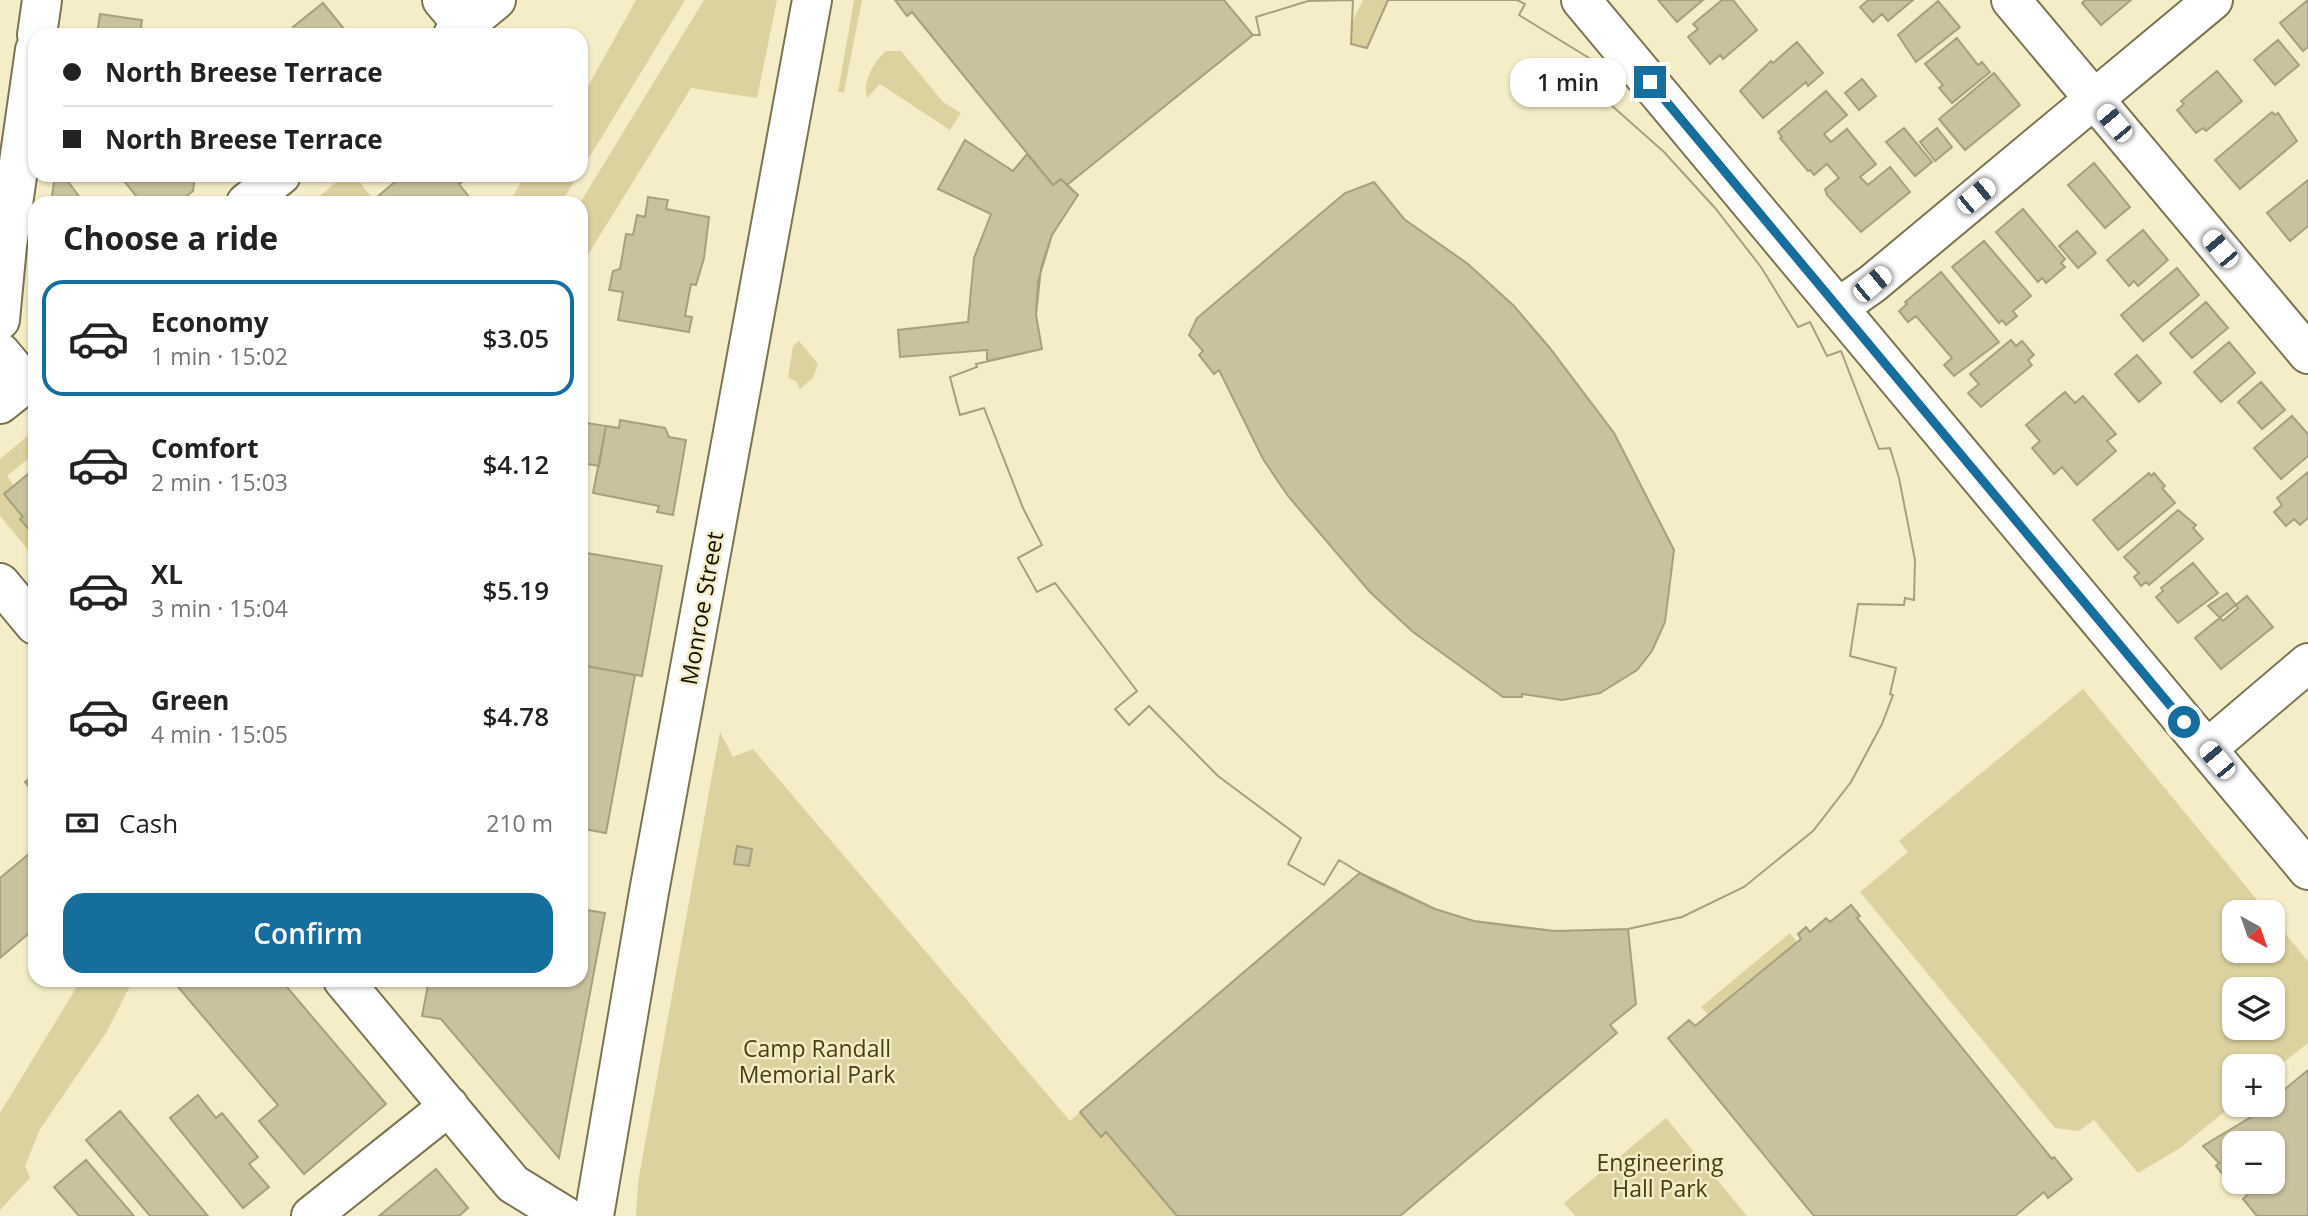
<!DOCTYPE html>
<html lang="en">
<head>
<meta charset="utf-8">
<style>
  body { margin:0; font-family:"Open Sans",sans-serif; background:#f6f6f6; color:#222; height:100vh; display:flex; flex-direction:column; font-size:26px; white-space:nowrap }
  * { box-sizing:border-box; margin:0 }
  p { font-size:23px; color:#767676 }
  .icon { flex:none; width:38px; height:38px; fill:none; stroke:currentColor; stroke-width:2; stroke-linecap:round; stroke-linejoin:round }
  .map { position:relative; flex:1; overflow:hidden }
  .details { position:absolute; left:28px; top:196px; width:560px; height:791px; display:flex; flex-direction:column; background:#fff; border-radius:21px; box-shadow:0 2px 5px #0004 }
  .details>* { flex:none }
  .hud { position:absolute; left:28px; top:28px; width:560px; height:154px; border-radius:21px; box-shadow:0 2px 5px #0004; display:grid; align-content:center; height:154px; padding:0 35px; background:#fff }
  .needle { width:46px; rotate:140deg }
  .fabs { position:absolute; left:2222px; top:900px; display:grid; gap:14px }
  .fabs a { display:grid; place-items:center; width:63px; height:63px; border-radius:14px; background:#fff; box-shadow:0 2px 5px #0004; font-size:35px }
  .end { position:absolute; width:32px; height:32px; margin:-16px; border:9px solid #166e9e; background:#fff; box-shadow:0 0 0 4px #fff }
  .from { border-radius:50% }
  .bubble { position:absolute; height:49px; border-radius:21px; background:#fff; box-shadow:0 2px 5px #0004; font-size:23px; font-weight:600; line-height:49px; text-align:center }
  .car { position:absolute; width:21px; height:42px; margin:-21px -10px; border-radius:9px; box-shadow:0 0 5px 2px #0007; background:linear-gradient(#fff 24%,#345 0 40%,#fff 0 76%,#345 0 86%,#fff 0) }
  .hud b { display:flex; align-items:center; gap:24px; height:66px; font-size:26px }
  .hud b+b { border-top:2px solid #e0e0e0 }
  .hud i { width:18px; height:18px; background:#222 }
  ul { padding:0; list-style:none }
  li { display:flex; align-items:center; gap:21px; height:116px; margin:0 14px 10px; padding:0 21px; border:4px solid transparent; border-radius:21px }
  li div { flex:1 }
  li b { display:block; font-size:26px }
  li em { font-style:normal; font-weight:600 }
  li.current { border-color:#166e9e }
  li>.icon { width:63px; height:63px; stroke-width:1.5 }
  h2 { padding:0 35px; font-size:32px; line-height:84px }
  .pay { display:flex; align-items:center; gap:18px; height:77px; padding:0 35px; font-size:26px }
  .pay p { margin-inline-start:auto }
  .button { display:flex; gap:14px; margin-top:auto; padding:14px 35px }
  .button a { flex:1; height:80px; border-radius:21px; background:#166e9e; color:#fff; font-size:28px; font-weight:600; line-height:80px; text-align:center }
  .map>svg:first-child { display:block }
  .green { fill:#dbd29f; fill-rule:evenodd }
  .building { fill:#c9c29e; stroke:#a7a07e; stroke-width:2; fill-rule:evenodd }
  .lines { fill:none; stroke-linecap:round; stroke-linejoin:round }
  .minor-casing { stroke:#7a7453; stroke-width:42 }
  .major-casing { stroke:#7a7453; stroke-width:42 }
  .minor { stroke:#fff; stroke-width:38 }
  .major { stroke:#fff; stroke-width:38 }
  .route { stroke:#166e9e; stroke-width:9 }
  .labels { text-anchor:middle; dominant-baseline:central; stroke-width:5; stroke-linejoin:round; paint-order:stroke }
  .street-label { font-size:23px; fill:#110f04; stroke:#f4edc8 }
  .park-label { font-size:23px; fill:#483f0e; stroke:#f4edc8 }
</style>
</head>
<body>
<div class="map">
<svg width="2308" height="1216" viewBox="0 0 2308 1216">
  <rect width="100%" height="100%" fill="#f4edc8"/>
  <!-- green -->
  <path class="green" d="M 636,0 L 685,0 L 581,171 L 581,99 Z
    M 704,0 L 777,0 L 757,98 L 691,88 L 581,266 L 580,203 Z
    M 854,0 L 862,0 L 844,92 L 838,92 Z
    M 1363,0 L 1388,0 L 1367,48 L 1351,44 L 1352,22 Z
    M 886,51 L 901,51 L 943,102 L 961,113 L 950,130 L 880,84 L 867,98 C 862,82 874,61 886,51 Z
    M 345,175 L 354,175 L 374,200 L 370,203 L 311,203 Z
    M 525,175 L 578,175 L 561,203 L 509,203 Z
    M 799,341 L 818,364 L 813,378 L 800,389 L 796,381 L 788,378 L 793,346 Z
    M 35,430 L 35,453 L 7,476 L 14,486 L 23,517 L 21,520 L 30,532 L 35,529 L 35,558 L 0,516 L 0,459 Z
    M 2083,689 L 2267,912 L 2235,912 L 2235,950 L 2273,950 L 2273,919 L 2308,961 L 2308,1043 L 2273,1071 L 2273,1066 L 2235,1066 L 2235,1103 L 2180,1148 L 2138,1173 L 2094,1120 L 2079,1131 L 2055,1128 L 1860,892 L 1908,852 L 1899,841 ZM 2235,989 L 2273,989 L 2273,1027 L 2235,1027 Z
    M 720,732 L 733,757 L 753,749 L 1070,1121 L 1080,1112 L 1100,1137 L 1106,1132 L 1177,1216 L 636,1216 L 638,1182 Z
    M 1790,933 L 1797,942 L 1708,1015 L 1701,1007 Z
    M 81,980 L 132,982 L 106,1033 L 40,1129 L 25,1166 L 30,1178 L 0,1210 L 0,1113 Z
    M 1666,1118 L 1747,1216 L 1575,1216 L 1564,1203 Z"/>
  <!-- building -->
  <path class="building" d="M 895,0 L 1224,0 L 1253,35 L 1067,185 L 1061,179 L 1053,185 L 912,12 L 907,16 Z
    M 1353,0 L 1351,44 L 1367,48 L 1388,0 L 1517,0 L 1525,4 L 1519,15 L 1589,58 L 1595,64 L 1588,75 L 1618,97 L 1611,105 L 1664,152 L 1715,208 L 1761,267 L 1798,327 L 1810,322 L 1827,356 L 1841,351 L 1879,449 L 1890,448 L 1899,478 L 1915,560 L 1914,600 L 1905,598 L 1904,605 L 1858,604 L 1850,656 L 1896,668 L 1890,694 L 1893,695 L 1882,724 L 1851,782 L 1813,831 L 1744,887 L 1682,917 L 1628,929 L 1555,931 L 1511,926 L 1474,921 L 1435,909 L 1374,881 L 1339,860 L 1324,885 L 1288,864 L 1301,838 L 1218,776 L 1149,706 L 1129,725 L 1115,709 L 1137,691 L 1055,583 L 1037,592 L 1018,558 L 1042,545 L 1023,508 L 984,408 L 960,415 L 950,377 L 977,367 L 976,364 L 1042,349 L 1036,315 L 1038,281 L 1052,235 L 1078,195 L 1067,185 L 1253,35 L 1260,35 L 1256,17 L 1308,1 ZM 1374,182 L 1404,219 L 1468,264 L 1514,306 L 1549,347 L 1614,433 L 1674,550 L 1665,622 L 1652,651 L 1637,670 L 1600,693 L 1562,700 L 1522,694 L 1522,697 L 1503,697 L 1413,632 L 1370,592 L 1288,496 L 1263,459 L 1219,370 L 1214,374 L 1199,355 L 1203,351 L 1189,335 L 1197,318 L 1345,193 Z
    M 1353,0 L 1351,44 L 1367,48 L 1388,0 L 1517,0 L 1525,4 L 1519,15 L 1589,58 L 1595,64 L 1588,75 L 1618,97 L 1611,105 L 1664,152 L 1715,208 L 1761,267 L 1798,327 L 1810,322 L 1827,356 L 1841,351 L 1879,449 L 1890,448 L 1899,478 L 1915,560 L 1914,600 L 1905,598 L 1904,605 L 1858,604 L 1850,656 L 1896,668 L 1890,694 L 1893,695 L 1882,724 L 1851,782 L 1813,831 L 1744,887 L 1682,917 L 1628,929 L 1555,931 L 1511,926 L 1474,921 L 1435,909 L 1374,881 L 1339,860 L 1324,885 L 1288,864 L 1301,838 L 1218,776 L 1149,706 L 1129,725 L 1115,709 L 1137,691 L 1055,583 L 1037,592 L 1018,558 L 1042,545 L 1023,508 L 984,408 L 960,415 L 950,377 L 977,367 L 976,364 L 1042,349 L 1036,315 L 1038,281 L 1052,235 L 1078,195 L 1067,185 L 1253,35 L 1260,35 L 1256,17 L 1308,1 Z
    M 1658,0 L 1703,0 L 1677,22 Z
    M 1722,0 L 1733,0 L 1757,30 L 1723,59 L 1720,55 L 1710,64 L 1688,37 L 1698,29 L 1693,24 Z
    M 1868,0 L 1913,0 L 1888,21 L 1882,14 L 1873,22 L 1860,7 Z
    M 2085,0 L 2131,0 L 2101,25 L 2082,3 Z
    M 2308,0 L 2308,47 L 2303,51 L 2280,23 Z
    M 1938,1 L 1960,27 L 1916,62 L 1898,35 Z
    M 323,3 L 349,35 L 299,35 L 293,27 Z
    M 100,14 L 142,20 L 140,35 L 93,35 L 97,35 Z
    M 1957,38 L 1978,65 L 1982,62 L 1990,72 L 1952,103 L 1939,88 L 1943,85 L 1925,64 Z
    M 2278,40 L 2299,65 L 2275,85 L 2254,60 Z
    M 1797,42 L 1823,73 L 1808,86 L 1806,82 L 1763,118 L 1740,91 L 1771,61 L 1773,63 Z
    M 2217,71 L 2242,101 L 2206,131 L 2203,128 L 2196,133 L 2177,110 L 2184,104 L 2181,101 Z
    M 1994,73 L 2020,105 L 1965,150 L 1939,119 Z
    M 1862,79 L 1876,96 L 1859,110 L 1845,93 Z
    M 1826,91 L 1847,115 L 1824,134 L 1831,142 L 1847,129 L 1876,164 L 1860,177 L 1868,185 L 1890,167 L 1910,192 L 1861,232 L 1827,195 L 1825,189 L 1839,178 L 1827,164 L 1814,175 L 1810,170 L 1808,171 L 1780,138 L 1782,137 L 1778,132 Z
    M 2272,112 L 2275,115 L 2278,113 L 2297,141 L 2240,189 L 2215,160 Z
    M 1904,128 L 1932,162 L 1915,176 L 1886,142 Z
    M 1937,128 L 1952,147 L 1935,161 L 1920,142 Z
    M 965,140 L 1013,171 L 1027,154 L 1053,185 L 1061,179 L 1078,195 L 1052,235 L 1041,268 L 1036,315 L 1042,349 L 987,361 L 987,350 L 900,357 L 898,330 L 968,322 L 974,258 L 991,214 L 938,189 Z
    M 2094,163 L 2130,207 L 2105,228 L 2068,185 Z
    M 55,175 L 63,175 L 84,203 L 51,203 Z
    M 119,175 L 195,175 L 193,191 L 178,203 L 142,203 Z
    M 403,175 L 461,175 L 465,180 L 459,184 L 474,203 L 370,203 Z
    M 2308,180 L 2308,226 L 2290,241 L 2267,213 Z
    M 648,197 L 668,200 L 666,209 L 709,217 L 704,258 L 696,285 L 691,284 L 685,316 L 692,317 L 689,332 L 618,320 L 623,292 L 609,290 L 613,271 L 620,269 L 626,234 L 633,235 L 637,215 L 645,217 Z
    M 2023,209 L 2065,259 L 2061,263 L 2065,267 L 2046,283 L 2042,278 L 2038,282 L 1996,232 Z
    M 2143,230 L 2168,260 L 2138,286 L 2134,281 L 2129,286 L 2107,260 Z
    M 2077,231 L 2096,253 L 2078,268 L 2059,246 Z
    M 1984,241 L 2031,296 L 2013,311 L 2017,316 L 2006,325 L 2002,320 L 1999,323 L 1952,267 Z
    M 2177,268 L 2199,295 L 2143,341 L 2121,315 Z
    M 1941,272 L 1999,342 L 1954,376 L 1944,365 L 1952,358 L 1916,316 L 1908,322 L 1899,311 L 1907,304 L 1905,302 Z
    M 2206,302 L 2228,328 L 2192,358 L 2170,333 Z
    M 2011,340 L 2016,346 L 2022,341 L 2034,355 L 2028,360 L 2032,365 L 1981,407 L 1968,393 L 1979,384 L 1970,374 Z
    M 2229,342 L 2255,373 L 2221,402 L 2194,372 Z
    M 2137,355 L 2161,383 L 2139,402 L 2115,374 Z
    M 2261,382 L 2285,410 L 2262,429 L 2238,402 Z
    M 2065,392 L 2075,403 L 2083,396 L 2116,434 L 2107,441 L 2116,451 L 2077,485 L 2062,467 L 2054,474 L 2032,448 L 2040,441 L 2026,425 Z
    M 2292,416 L 2308,434 L 2308,456 L 2281,479 L 2254,448 Z
    M 620,420 L 665,428 L 669,437 L 686,440 L 673,515 L 657,512 L 659,506 L 593,493 L 606,426 L 619,428 Z
    M 581,422 L 606,426 L 599,466 L 581,463 Z
    M 34,469 L 35,529 L 31,532 L 20,519 L 23,517 L 4,494 Z
    M 2308,472 L 2308,518 L 2300,525 L 2294,519 L 2286,526 L 2274,512 L 2282,505 L 2277,498 Z
    M 2149,473 L 2151,476 L 2154,473 L 2165,486 L 2162,488 L 2175,503 L 2118,550 L 2093,520 Z
    M 2178,510 L 2196,525 L 2193,528 L 2203,539 L 2149,585 L 2146,582 L 2141,586 L 2134,577 L 2139,573 L 2124,557 Z
    M 581,552 L 662,566 L 642,676 L 581,665 Z
    M 2193,563 L 2218,593 L 2178,623 L 2156,597 L 2163,591 L 2161,588 Z
    M 2227,593 L 2238,608 L 2223,621 L 2208,606 Z
    M 2247,596 L 2273,627 L 2221,669 L 2195,638 Z
    M 581,665 L 635,675 L 606,833 L 584,829 L 581,843 Z
    M 35,774 L 35,794 L 25,782 Z
    M 737,846 L 752,849 L 749,866 L 734,864 Z
    M 35,849 L 35,928 L 0,958 L 0,878 Z
    M 1360,873 L 1435,909 L 1474,921 L 1555,931 L 1628,929 L 1636,1004 L 1610,1025 L 1617,1033 L 1400,1216 L 1177,1216 L 1106,1132 L 1101,1137 L 1080,1112 Z
    M 1851,905 L 1860,916 L 1857,918 L 2052,1159 L 2054,1157 L 2072,1179 L 2048,1198 L 2044,1192 L 2015,1216 L 1814,1216 L 1668,1038 L 1689,1020 L 1695,1026 L 1801,939 L 1798,934 L 1806,927 L 1810,932 L 1826,918 L 1830,922 Z
    M 581,909 L 605,913 L 559,1158 L 441,1019 L 422,1016 L 429,980 L 581,980 Z
    M 179,980 L 281,980 L 386,1104 L 304,1174 L 259,1121 L 278,1105 L 178,987 Z
    M 2308,1070 L 2308,1216 L 2257,1216 L 2243,1199 L 2248,1194 L 2236,1181 L 2273,1181 L 2273,1143 L 2235,1143 L 2235,1180 L 2231,1184 L 2216,1166 L 2219,1163 L 2203,1146 L 2261,1111 L 2267,1104 L 2273,1104 L 2273,1099 Z
    M 198,1095 L 216,1118 L 222,1113 L 258,1157 L 249,1164 L 269,1187 L 243,1208 L 170,1118 Z
    M 120,1111 L 208,1216 L 150,1216 L 86,1140 Z
    M 86,1160 L 134,1216 L 79,1216 L 54,1187 Z
    M 436,1169 L 468,1208 L 459,1216 L 379,1216 Z"/>
  <g class="lines">
    <defs>
      <path id="minor" d="M 442,0 L 464,26
        M 1581,0 L 2308,870
        M 2011,0 L 2308,354
        M 37,35 L 42,0
        M 1838,308 L 1872,284 L 2213,0
        M 0,320 L 7,246 L 35,50
        M 0,352 L 26,383
        M 0,583 L 35,625
        M 2207,749 L 2308,663
        M 343,980 L 513,1184 L 565,1216
        M 311,1216 L 449,1106"/>
      <path id="major" d="M 453,35 L 496,0
        M 246,203 L 281,175
        M 0,404 L 35,376
        M 594,1216 L 649,892 L 812,0"/>
    </defs>
    <!-- minor casing -->
    <use href="#minor" class="minor-casing"/>
    <!-- major casing -->
    <use href="#major" class="major-casing"/>
    <!-- minor -->
    <use href="#minor" class="minor"/>
    <!-- major -->
    <use href="#major" class="major"/>
  </g>
  <g class="lines">
    <!-- route -->
    <path class="route" d="M 1650,82 L 2184,722"/>
  </g>
  <g class="labels">
    <!-- street labels -->
    <g class="street-label">
      <text transform="translate(701 608) rotate(-80)">Monroe Street</text>
    </g>
    <!-- park labels -->
    <g class="park-label">
      <text x="817" y="1048">Camp Randall<tspan x="817" dy="26">Memorial Park</tspan></text>
      <text x="1660" y="1162">Engineering<tspan x="1660" dy="26">Hall Park</tspan></text>
    </g>
  </g>
</svg>
<div class="fabs">
<a><svg class="needle" viewBox="-14 -14 28 28"><path d="M0-13l5 13h-10z" fill="#e53935"/><path d="M0 13l5-13h-10z" fill="#767676"/></svg></a>
<a><svg class="icon" aria-label="layers" viewBox="0 0 24 24"><path d="M12 4l9 5-9 5-9-5zM3 14l9 5 9-5"/></svg></a>
<a>+</a>
<a>−</a>
</div>
<i class="end from" style="left:2184px;top:722px"></i>
<i class="end" style="left:1650px;top:82px"></i>
<div class="bubble" style="left:1510px;top:58px;width:116px">1 min</div>
<i class="car" style="left:2114px;top:123px;rotate:320deg"></i>
<i class="car" style="left:1976px;top:196px;rotate:50deg"></i>
<i class="car" style="left:2220px;top:249px;rotate:320deg"></i>
<i class="car" style="left:1872px;top:284px;rotate:50deg"></i>
<i class="car" style="left:2217px;top:760px;rotate:320deg"></i>
<div class="hud">
<b><i class="from"></i>North Breese Terrace</b>
<b><i></i>North Breese Terrace</b>
</div>
<section class="details">
<h2>Choose a ride</h2>
<ul>
<li class="current"><svg class="icon" aria-label="car" viewBox="0 0 24 24"><path d="M5 17H2v-5l4-1 3-4h7l3 4 3 1v5h-3M9 17h6M6 11h13"/><circle cx="7" cy="17" r="2"/><circle cx="17" cy="17" r="2"/></svg><div><b>Economy</b><p>1 min · 15:02</p></div><em>$3.05</em></li>
<li><svg class="icon" aria-label="car" viewBox="0 0 24 24"><path d="M5 17H2v-5l4-1 3-4h7l3 4 3 1v5h-3M9 17h6M6 11h13"/><circle cx="7" cy="17" r="2"/><circle cx="17" cy="17" r="2"/></svg><div><b>Comfort</b><p>2 min · 15:03</p></div><em>$4.12</em></li>
<li><svg class="icon" aria-label="car" viewBox="0 0 24 24"><path d="M5 17H2v-5l4-1 3-4h7l3 4 3 1v5h-3M9 17h6M6 11h13"/><circle cx="7" cy="17" r="2"/><circle cx="17" cy="17" r="2"/></svg><div><b>XL</b><p>3 min · 15:04</p></div><em>$5.19</em></li>
<li><svg class="icon" aria-label="car" viewBox="0 0 24 24"><path d="M5 17H2v-5l4-1 3-4h7l3 4 3 1v5h-3M9 17h6M6 11h13"/><circle cx="7" cy="17" r="2"/><circle cx="17" cy="17" r="2"/></svg><div><b>Green</b><p>4 min · 15:05</p></div><em>$4.78</em></li>
</ul>
<div class="pay"><svg class="icon" aria-label="cash" viewBox="0 0 24 24"><path d="M3 7h18v10H3z"/><circle cx="12" cy="12" r="2"/></svg>Cash<p>210 m</p></div>
<div class="button"><a>Confirm</a></div>
</section>
</div>
</body>
</html>
